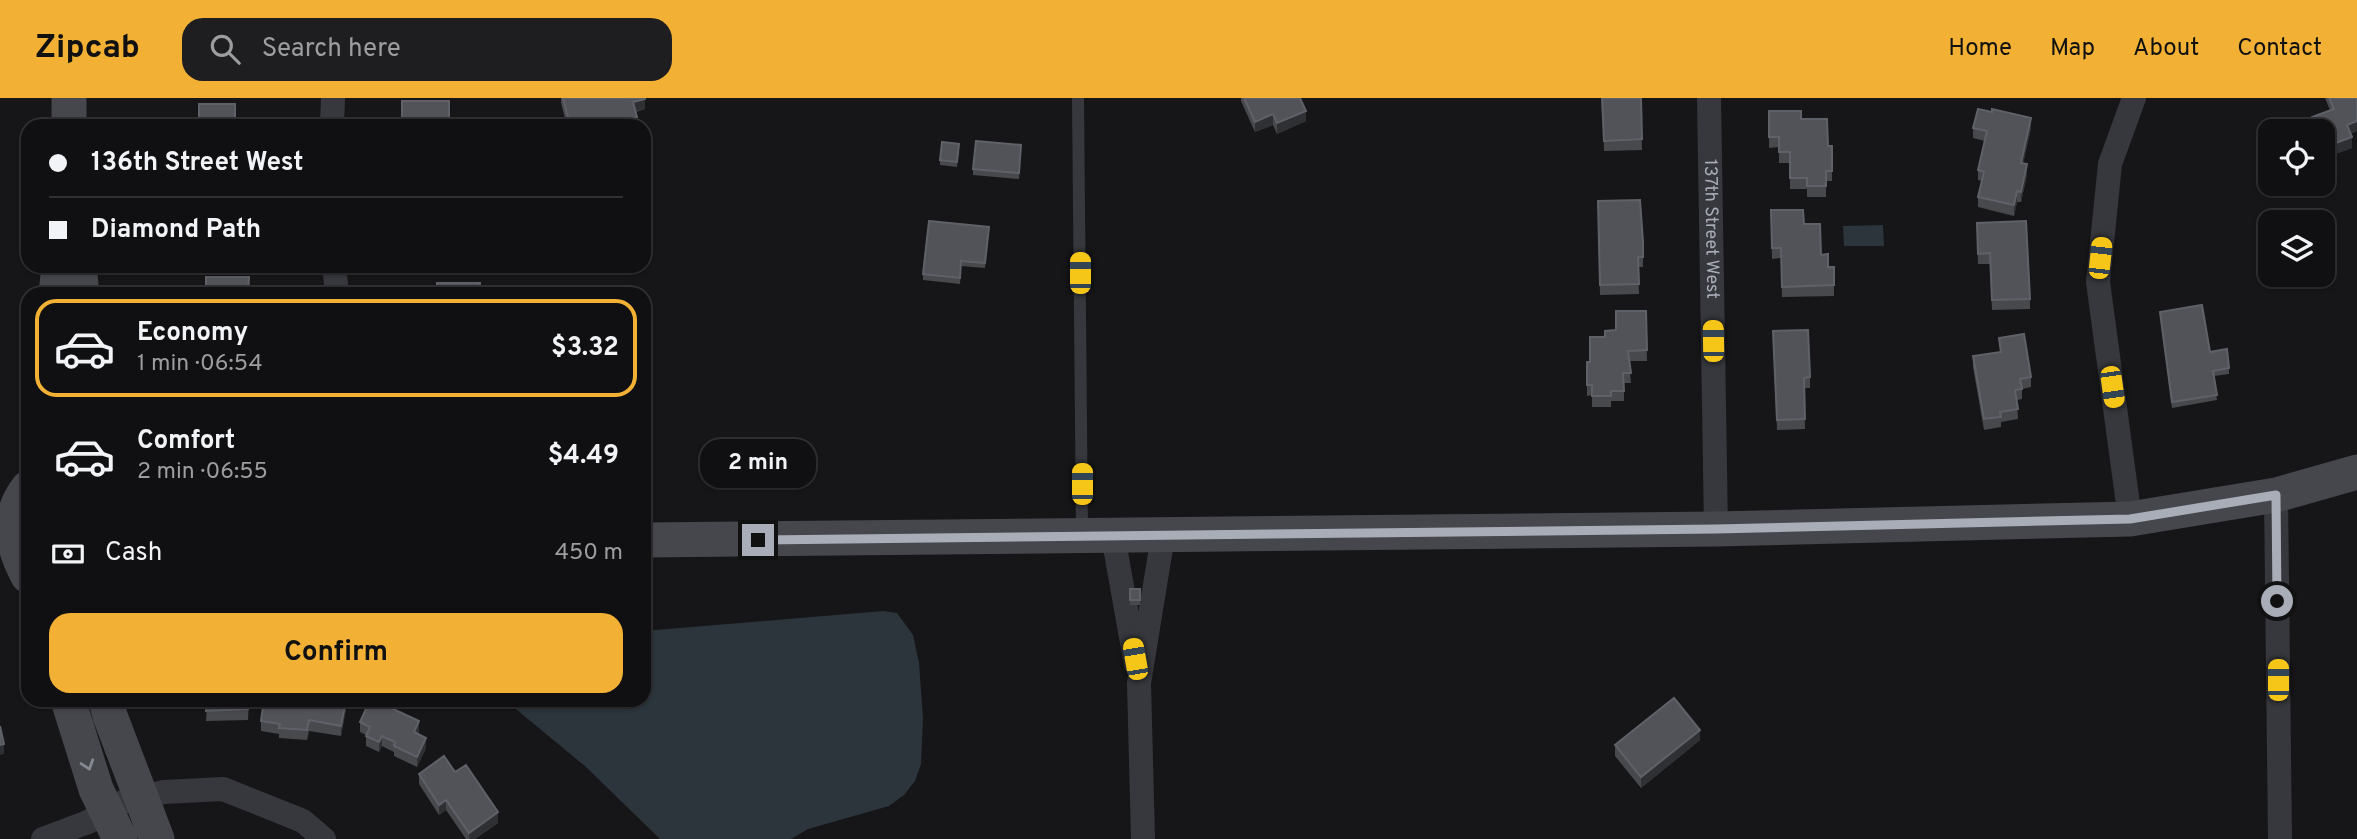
<!DOCTYPE html>
<html lang="en">
<head>
<meta charset="utf-8">
<style>
  body { margin:0; font-family:Overpass,sans-serif; background:#1e1e20; color:#f1f3f6; height:100vh; display:flex; flex-direction:column; font-size:26px; white-space:nowrap }
  * { box-sizing:border-box; margin:0 }
  p { font-size:23px; color:#9c9d9f }
  .icon { flex:none; width:38px; height:38px; fill:none; stroke:currentColor; stroke-width:2; stroke-linecap:round; stroke-linejoin:round }
  .map { position:relative; flex:1; overflow:hidden }
  .side { position:absolute; left:21px; top:189px; width:630px; height:420px; display:flex; flex-direction:column; background:#101012; border-radius:21px; box-shadow:0 2px 5px #0004,0 0 0 2px #303032 }
  .side>* { flex:none }
  .top-card { position:absolute; left:21px; top:21px; width:630px; height:154px; border-radius:21px; box-shadow:0 2px 5px #0004,0 0 0 2px #303032; display:grid; align-content:center; height:154px; padding:0 28px; background:#101012 }
  .tools { position:absolute; left:2258px; top:21px; display:grid; gap:14px }
  .tools a { display:grid; place-items:center; width:77px; height:77px; border-radius:14px; background:#101012; box-shadow:0 2px 5px #0004,0 0 0 2px #303032; font-size:35px }
  .end { position:absolute; width:32px; height:32px; margin:-16px; border:9px solid #a8adb8; background:#111; box-shadow:0 0 0 4px #111 }
  .from { border-radius:50% }
  .bubble { position:absolute; height:49px; border-radius:21px; background:#101012; box-shadow:0 2px 5px #0004,0 0 0 2px #303032; font-size:23px; font-weight:700; line-height:49px; text-align:center }
  .car { position:absolute; width:21px; height:42px; margin:-21px -10px; border-radius:9px; box-shadow:0 0 5px 2px #0007; background:linear-gradient(#f5c518 24%,#345 0 40%,#f5c518 0 76%,#345 0 86%,#f5c518 0) }
  .top-card b { display:flex; align-items:center; gap:24px; height:66px; font-size:26px }
  .top-card b+b { border-top:2px solid #303032 }
  .top-card i { width:18px; height:18px; background:#f1f3f6 }
  ul { padding:12px 0 0; list-style:none }
  li { display:flex; align-items:center; gap:21px; height:98px; margin:0 14px 10px; padding:0 14px; border:4px solid transparent; border-radius:21px }
  li div { flex:1 }
  li b { display:block; font-size:26px }
  li em { font-style:normal; font-weight:700 }
  li.active { border-color:#f2b134 }
  li>.icon { width:63px; height:63px; stroke-width:1.5 }
  .pay { display:flex; align-items:center; gap:18px; height:77px; padding:0 28px; font-size:26px }
  .pay p { margin-inline-start:auto }
  .primary-button { display:flex; gap:14px; margin-top:auto; padding:14px 28px }
  .primary-button a { flex:1; height:80px; border-radius:21px; background:#f2b134; color:#111; font-size:28px; font-weight:700; line-height:80px; text-align:center }
  header { display:flex; align-items:center; gap:42px; box-sizing:border-box; height:98px; padding:0 35px; background:#f2b134; color:#111 }
  header strong { font-size:33px }
  nav { display:flex; gap:38px; margin-inline-start:auto; font-size:24px }
  .search { width:490px; height:63px; background:#1e1e20; display:flex; align-items:center; gap:18px; box-sizing:border-box; padding:0 24px; border-radius:21px; color:#9c9d9f; font-size:26px }
  .map>svg:first-child { display:block }
  .water { fill:#2c353c }
  .lines { fill:none; stroke-linecap:round; stroke-linejoin:round }
  .lane { stroke:#37383d; stroke-width:12 }
  .street { stroke:#37383d; stroke-width:24 }
  .secondary { stroke:#45474d; stroke-width:35 }
  .wall { fill:#47494d }
  .shaded-wall { fill:#2f3033 }
  .building { fill:#525359; stroke:#5f6168; stroke-width:2 }
  .oneway { stroke:#858993 }
  .route { stroke:#a8adb8; stroke-width:9 }
  .labels { text-anchor:middle; dominant-baseline:central; stroke-width:5; stroke-linejoin:round; paint-order:stroke }
  .street-label { font-size:18px; fill:#a8adb8; stroke:#111113 }
</style>
</head>
<body>
<header>
<strong>Zipcab</strong>
<div class="search"><svg class="icon" aria-label="search" viewBox="0 0 24 24"><circle cx="10" cy="10" r="6"/><path d="M15 15l6 6"/></svg>Search here</div>
<nav><a>Home</a><a>Map</a><a>About</a><a>Contact</a></nav>
</header>
<div class="map">
<svg width="2357" height="741" viewBox="0 0 2357 741">
  <rect width="100%" height="100%" fill="#161618"/>
  <!-- water -->
  <path class="water" d="M 1883,127 L 1884,148 L 1844,148 L 1843,128 Z
    M 883,513 L 897,515 L 913,537 L 919,565 L 923,620 L 921,666 L 915,683 L 904,697 L 889,708 L 808,731 L 791,741 L 660,741 L 586,669 L 505,602 L 644,602 L 644,533 Z"/>
  <g class="lines">
    <!-- lane -->
    <path class="lane" d="M 1078,0 L 1082,435"/>
    <!-- street -->
    <g class="street">
      <path id="s1" d="M 1709,0 L 1716,431"/>
      <path d="M 332,28 L 333,0"/>
      <path d="M 334,168 L 337,196"/>
      <path d="M 2276,397 L 2280,741"/>
      <path d="M 2130,421 L 2098,184 L 2110,66 L 2134,0"/>
      <path d="M 1113,438 L 1136,567"/>
      <path d="M 43,741 L 88,724 L 125,703 L 164,694 L 223,691 L 303,723 L 324,741"/>
      <path d="M 1143,741 L 1139,585 L 1163,438"/>
    </g>
    <!-- secondary -->
    <path class="secondary" d="M 69,0 L 69,28
      M 79,168 L 82,196
      M 56,196 L 59,168
      M 28,390 C 5,420 12,448 28,478
      M 644,442 L 1716,431 L 2130,421 L 2276,397 L 2357,374
      M 68,602 L 96,691 L 120,741
      M 106,602 L 110,618 L 157,741"/>
  </g>
  <!-- wall -->
  <path class="wall" d="M 561,0 L 645,0 L 645,11 L 636,14 L 637,28 L 567,28 L 561,5 Z
    M 1241,0 L 1300,0 L 1306,23 L 1277,36 L 1273,27 L 1255,34 L 1241,3 Z
    M 1602,0 L 1641,0 L 1642,52 L 1604,53 Z
    M 2325,0 L 2357,0 L 2357,33 L 2350,36 L 2352,50 L 2327,59 L 2327,64 L 2312,29 L 2312,19 L 2330,12 Z
    M 1769,13 L 1801,21 L 1828,48 L 1832,48 L 1832,83 L 1826,83 L 1826,99 L 1807,99 L 1807,91 L 1790,91 L 1790,65 L 1779,65 L 1779,49 L 1769,50 Z
    M 1973,30 L 2031,30 L 2023,66 L 2027,77 L 2021,104 L 2017,104 L 2014,118 L 1978,109 L 1978,99 L 1982,83 L 1978,82 L 1978,72 L 1985,43 L 1973,40 Z
    M 959,46 L 957,69 L 940,67 L 940,62 Z
    M 1021,47 L 1019,81 L 973,77 L 973,71 Z
    M 1598,103 L 1643,154 L 1643,169 L 1638,169 L 1639,196 L 1600,197 Z
    M 1771,112 L 1804,126 L 1828,169 L 1834,169 L 1834,198 L 1782,199 L 1781,160 L 1772,161 Z
    M 1977,125 L 2030,201 L 2030,211 L 1992,212 L 1990,166 L 1978,166 Z
    M 989,134 L 985,170 L 961,168 L 960,186 L 923,182 L 923,176 Z
    M 230,168 L 259,168 L 259,175 L 230,175 Z
    M 411,168 L 463,168 L 463,169 L 411,169 Z
    M 1646,213 L 1647,263 L 1629,263 L 1631,285 L 1624,285 L 1624,303 L 1611,303 L 1611,309 L 1592,309 L 1592,297 L 1587,298 L 1587,264 L 1590,264 L 1605,239 Z
    M 2160,214 L 2229,270 L 2229,276 L 2214,278 L 2217,302 L 2172,310 Z
    M 1999,240 L 2031,279 L 2031,289 L 2022,291 L 2022,301 L 2017,302 L 2018,321 L 2001,324 L 2001,329 L 1984,332 L 1973,269 L 1973,258 L 2000,254 Z
    M 1773,244 L 1810,279 L 1810,290 L 1804,290 L 1805,331 L 1777,332 Z
    M 1130,491 L 1140,491 L 1140,507 L 1130,507 Z
    M 176,602 L 249,602 L 248,622 L 206,623 L 207,607 L 195,607 L 195,602 Z
    M 346,611 L 341,638 L 309,633 L 307,642 L 279,640 L 279,636 L 261,633 L 261,623 Z
    M 360,624 L 419,633 L 418,636 L 426,650 L 417,669 L 394,658 L 394,654 L 382,648 L 379,654 L 366,648 L 366,637 L 360,634 Z
    M 1700,642 L 1641,690 L 1615,658 L 1615,647 Z
    M 455,674 L 498,725 L 475,741 L 466,741 L 446,712 L 439,717 L 419,686 L 419,676 Z"/>
  <!-- shaded-wall -->
  <path class="shaded-wall" d="M 645,1 L 645,11 L 633,14 L 633,4 Z
    M 1306,13 L 1306,23 L 1277,36 L 1277,25 Z
    M 1273,16 L 1273,27 L 1255,34 L 1255,24 Z
    M 637,19 L 637,28 L 603,28 Z
    M 2031,20 L 2031,30 L 2021,75 L 2021,65 Z
    M 2357,23 L 2357,33 L 2347,37 L 2347,27 Z
    M 2352,39 L 2352,50 L 2327,59 L 2327,64 L 2322,66 L 2322,56 L 2325,49 Z
    M 2027,66 L 2027,77 L 2021,104 L 2021,94 Z
    M 2017,93 L 2017,104 L 2014,118 L 2014,107 Z
    M 346,602 L 346,611 L 341,638 L 341,628 Z
    M 419,623 L 419,633 L 414,644 L 414,634 Z
    M 1700,632 L 1700,642 L 1641,690 L 1641,679 Z
    M 382,638 L 382,648 L 379,654 L 379,644 Z
    M 426,640 L 426,650 L 417,669 L 417,659 Z
    M 4,646 L 4,656 L 0,657 L 0,647 Z
    M 446,702 L 446,712 L 439,717 L 439,707 Z
    M 498,714 L 498,725 L 475,741 L 469,741 L 469,735 Z"/>
  <!-- building -->
  <path class="building" d="M 563,0 L 645,0 L 645,1 L 633,4 L 637,19 L 603,28 L 570,28 Z
    M 1244,0 L 1300,0 L 1306,13 L 1277,25 L 1273,16 L 1255,24 Z
    M 1602,0 L 1641,0 L 1642,41 L 1604,43 Z
    M 2329,0 L 2357,0 L 2357,23 L 2347,27 L 2352,39 L 2325,49 L 2327,54 L 2322,56 L 2322,33 L 2304,33 L 2304,32 L 2315,28 L 2312,19 L 2334,11 Z
    M 402,3 L 449,3 L 449,28 L 391,28 L 402,27 Z
    M 199,6 L 235,6 L 235,28 L 199,28 Z
    M 1978,11 L 1992,14 L 1992,11 L 2031,20 L 2021,65 L 2027,66 L 2021,94 L 2017,93 L 2014,107 L 1978,99 L 1984,74 L 1978,72 L 1987,33 L 1973,30 Z
    M 1769,13 L 1801,13 L 1801,21 L 1827,21 L 1828,48 L 1832,48 L 1832,73 L 1826,73 L 1826,88 L 1807,88 L 1807,80 L 1790,80 L 1790,54 L 1779,54 L 1779,39 L 1769,39 Z
    M 976,43 L 1021,47 L 1019,75 L 973,71 Z
    M 942,44 L 959,46 L 957,64 L 940,62 Z
    M 1640,102 L 1643,144 L 1643,159 L 1638,159 L 1639,186 L 1600,187 L 1598,103 Z
    M 1771,112 L 1803,112 L 1804,126 L 1820,126 L 1821,157 L 1828,156 L 1828,169 L 1834,169 L 1834,187 L 1782,189 L 1781,150 L 1772,150 Z
    M 929,123 L 989,129 L 985,165 L 961,163 L 960,180 L 923,176 Z
    M 2026,123 L 2030,201 L 1992,202 L 1990,155 L 1978,156 L 1977,125 Z
    M 206,179 L 249,179 L 248,196 L 206,196 Z
    M 437,185 L 480,185 L 479,196 L 437,196 Z
    M 2202,207 L 2210,254 L 2227,251 L 2229,270 L 2213,273 L 2217,297 L 2172,304 L 2160,214 Z
    M 1616,213 L 1646,213 L 1647,252 L 1628,253 L 1631,275 L 1623,275 L 1624,293 L 1611,293 L 1611,298 L 1592,298 L 1592,287 L 1587,287 L 1587,264 L 1590,264 L 1590,239 L 1605,239 L 1605,233 L 1616,232 Z
    M 1808,232 L 1810,279 L 1804,280 L 1805,321 L 1777,322 L 1773,233 Z
    M 2024,236 L 2031,279 L 2020,281 L 2022,291 L 2015,292 L 2018,311 L 2000,314 L 2001,319 L 1984,321 L 1973,258 L 2001,254 L 1999,240 Z
    M 1130,491 L 1140,491 L 1140,502 L 1130,502 Z
    M 1674,600 L 1700,632 L 1641,679 L 1615,647 Z
    M 207,602 L 249,602 L 248,611 L 206,613 Z
    M 264,602 L 346,602 L 341,628 L 309,622 L 307,632 L 279,630 L 280,626 L 261,623 Z
    M 370,602 L 374,602 L 419,623 L 414,634 L 426,640 L 417,659 L 394,648 L 395,644 L 382,638 L 379,644 L 366,638 L 370,629 L 360,624 Z
    M 0,628 L 4,646 L 0,647 Z
    M 444,658 L 455,674 L 466,667 L 498,714 L 469,735 L 446,702 L 439,707 L 419,676 Z"/>
  <!-- one-way arrows -->
  <defs><path id="oneway-chevron" d="M-2-3.5L2.5 0L-2 3.5" fill="none" stroke-width="1.6" stroke-linecap="round" stroke-linejoin="round" transform="scale(1.75)"/></defs>
  <use class="oneway" href="#oneway-chevron" transform="translate(88 667) rotate(72)"/>
  <g class="lines">
    <!-- route -->
    <path class="route" d="M 758,442 L 1716,431 L 2130,421 L 2276,397 L 2277,503"/>
  </g>
  <g class="labels">
    <!-- street labels -->
    <g class="street-label">
      <text stroke="none"><textPath href="#s1" startOffset="131">137th Street West</textPath></text>
    </g>
  </g>
</svg>
<div class="tools">
<a><svg class="icon" aria-label="locate" viewBox="0 0 24 24"><circle cx="12" cy="12" r="6"/><path d="M12 2v4M12 18v4M2 12h4M18 12h4"/></svg></a>
<a><svg class="icon" aria-label="layers" viewBox="0 0 24 24"><path d="M12 4l9 5-9 5-9-5zM3 14l9 5 9-5"/></svg></a>
</div>
<i class="end from" style="left:2277px;top:503px"></i>
<i class="end" style="left:758px;top:442px"></i>
<div class="bubble" style="left:700px;top:341px;width:116px">2 min</div>
<i class="car" style="left:2100px;top:160px;rotate:6deg"></i>
<i class="car" style="left:1080px;top:175px;rotate:0deg"></i>
<i class="car" style="left:1713px;top:243px;rotate:359deg"></i>
<i class="car" style="left:2112px;top:289px;rotate:172deg"></i>
<i class="car" style="left:1082px;top:386px;rotate:0deg"></i>
<i class="car" style="left:1135px;top:561px;rotate:350deg"></i>
<i class="car" style="left:2278px;top:582px;rotate:0deg"></i>
<div class="top-card">
<b><i class="from"></i>136th Street West</b>
<b><i></i>Diamond Path</b>
</div>
<section class="side">
<ul>
<li class="active"><svg class="icon" aria-label="car" viewBox="0 0 24 24"><path d="M5 17H2v-5l4-1 3-4h7l3 4 3 1v5h-3M9 17h6M6 11h13"/><circle cx="7" cy="17" r="2"/><circle cx="17" cy="17" r="2"/></svg><div><b>Economy</b><p>1 min · 06:54</p></div><em>$3.32</em></li>
<li><svg class="icon" aria-label="car" viewBox="0 0 24 24"><path d="M5 17H2v-5l4-1 3-4h7l3 4 3 1v5h-3M9 17h6M6 11h13"/><circle cx="7" cy="17" r="2"/><circle cx="17" cy="17" r="2"/></svg><div><b>Comfort</b><p>2 min · 06:55</p></div><em>$4.49</em></li>
</ul>
<div class="pay"><svg class="icon" aria-label="cash" viewBox="0 0 24 24"><path d="M3 7h18v10H3z"/><circle cx="12" cy="12" r="2"/></svg>Cash<p>450 m</p></div>
<div class="primary-button"><a>Confirm</a></div>
</section>
</div>
</body>
</html>
